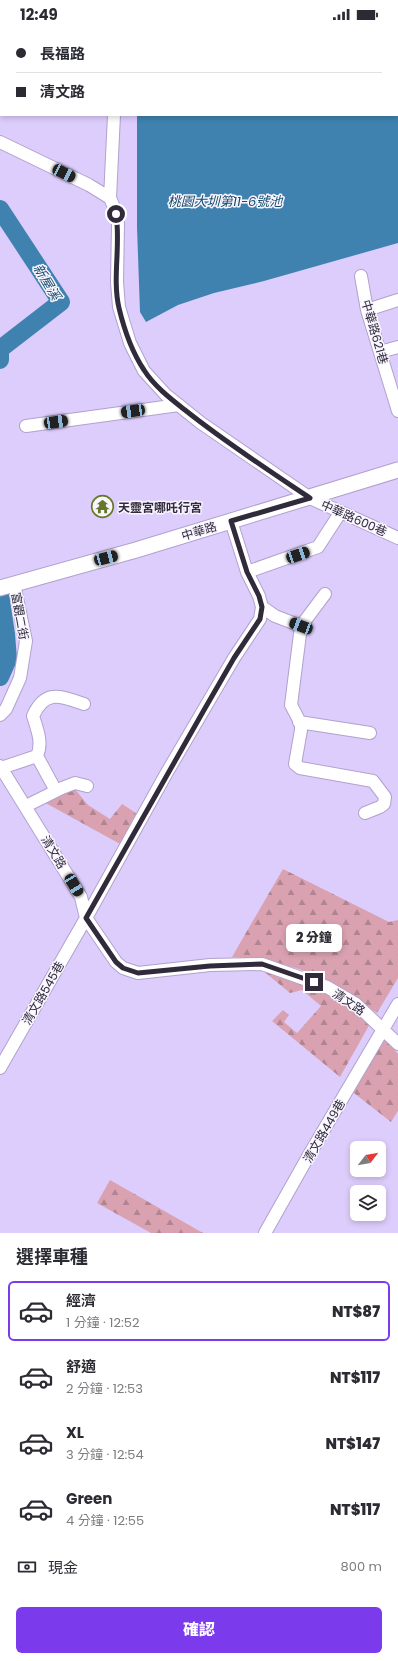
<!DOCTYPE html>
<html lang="zh-TW">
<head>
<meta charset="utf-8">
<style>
  body { margin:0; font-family:Poppins,"Noto Sans TC",sans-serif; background:#f2f2f3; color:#2b2b33; height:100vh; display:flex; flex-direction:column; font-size:15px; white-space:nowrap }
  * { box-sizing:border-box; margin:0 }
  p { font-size:13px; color:#7c7c81 }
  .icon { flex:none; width:22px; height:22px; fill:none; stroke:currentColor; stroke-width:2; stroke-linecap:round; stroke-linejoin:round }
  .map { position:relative; height:1205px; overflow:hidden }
  .details { display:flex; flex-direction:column; background:#fff; flex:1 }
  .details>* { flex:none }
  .banner { position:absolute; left:0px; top:0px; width:398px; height:88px; box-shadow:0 2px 6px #0003; display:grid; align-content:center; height:88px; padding:0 16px; background:#fff }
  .needle { width:26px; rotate:59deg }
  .buttons { position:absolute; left:350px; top:1113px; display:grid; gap:8px }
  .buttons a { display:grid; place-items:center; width:36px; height:36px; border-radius:6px; background:#fff; box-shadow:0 2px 6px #0003; font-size:20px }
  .end { position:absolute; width:18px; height:18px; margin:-9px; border:5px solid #302a3b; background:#fff; box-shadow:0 0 0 2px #fff }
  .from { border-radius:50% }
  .bubble { position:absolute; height:28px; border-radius:6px; background:#fff; box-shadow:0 2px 6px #0003; font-size:13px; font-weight:800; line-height:28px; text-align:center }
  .car { position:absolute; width:12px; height:24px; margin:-12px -6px; border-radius:5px; box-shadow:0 0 3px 1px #0007; background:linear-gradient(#222 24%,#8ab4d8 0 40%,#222 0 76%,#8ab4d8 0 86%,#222 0) }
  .banner b { display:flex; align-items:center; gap:14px; height:38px; font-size:15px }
  .banner b+b { border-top:1px solid #e1e1e2 }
  .banner i { width:10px; height:10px; background:#2b2b33 }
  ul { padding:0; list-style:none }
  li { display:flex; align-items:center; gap:12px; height:60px; margin:0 8px 6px; padding:0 8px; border:2px solid transparent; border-radius:6px }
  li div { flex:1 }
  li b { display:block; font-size:15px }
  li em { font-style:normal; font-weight:800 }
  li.selected { border-color:#7c3aed }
  li>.icon { width:36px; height:36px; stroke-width:1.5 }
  h2 { padding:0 16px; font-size:18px; line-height:48px }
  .pay { display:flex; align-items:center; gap:10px; height:44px; padding:0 16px; font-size:15px }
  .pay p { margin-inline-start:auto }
  .button { display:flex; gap:8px; margin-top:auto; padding:8px 16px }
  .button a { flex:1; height:46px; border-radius:6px; background:#7c3aed; color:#fff; font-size:16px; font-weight:800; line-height:46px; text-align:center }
  .status { display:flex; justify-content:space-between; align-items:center; height:28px; padding:0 20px; background:#fff; direction:ltr }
  .status svg { height:11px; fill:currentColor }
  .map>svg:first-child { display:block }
  .forest { fill:url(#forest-firs) }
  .cemetery { fill:url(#cemetery-stones) }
  .water { fill:#3f82af }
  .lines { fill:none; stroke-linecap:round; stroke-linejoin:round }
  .river { stroke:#3f82af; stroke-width:18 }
  .minor-casing { stroke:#b1a1ce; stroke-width:14 }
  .major-casing { stroke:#b1a1ce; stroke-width:17 }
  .minor { stroke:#fff; stroke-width:12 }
  .major { stroke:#fff; stroke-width:15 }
  .route { stroke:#302a3b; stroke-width:5 }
  .labels { text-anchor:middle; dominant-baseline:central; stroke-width:3; stroke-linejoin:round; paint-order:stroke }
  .street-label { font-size:12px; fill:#302a3b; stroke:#f8f5ff }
  .poi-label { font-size:12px; font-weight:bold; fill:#302a3b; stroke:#f8f5ff; text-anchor:start }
  .water-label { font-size:13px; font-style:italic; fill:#164a6a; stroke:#f8f5ff }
</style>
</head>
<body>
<div class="status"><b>12:49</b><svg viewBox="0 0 49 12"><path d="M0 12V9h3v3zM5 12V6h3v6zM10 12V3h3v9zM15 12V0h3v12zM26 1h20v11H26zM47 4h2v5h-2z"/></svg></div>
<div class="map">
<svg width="398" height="1205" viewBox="0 0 398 1205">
  <defs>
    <pattern id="forest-firs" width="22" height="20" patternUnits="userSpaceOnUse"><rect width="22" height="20" fill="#daa2b1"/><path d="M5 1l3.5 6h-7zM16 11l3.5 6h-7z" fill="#b18491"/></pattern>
    <pattern id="cemetery-stones" width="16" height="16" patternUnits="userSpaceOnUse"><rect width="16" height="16" fill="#daa2b1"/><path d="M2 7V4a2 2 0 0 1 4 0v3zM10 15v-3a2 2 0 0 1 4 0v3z" fill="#b18491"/></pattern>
  </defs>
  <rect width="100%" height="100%" fill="#ddcdfc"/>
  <!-- forest -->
  <path class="forest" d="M 74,760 L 88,777 L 110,791 L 122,776 L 136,785 L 120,816 L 42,773 Z
    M 283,841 L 389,894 L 398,892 L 398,950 L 377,985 L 330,954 L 299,941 L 266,932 L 232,929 Z
    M 262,942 L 271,944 L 326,964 L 371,994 L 340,1049 L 272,993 L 283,982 L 289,987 L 284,994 L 297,1005 L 321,978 L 302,962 L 290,965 Z
    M 378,1002 L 398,1026 L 398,1083 L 391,1094 L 345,1058 Z
    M 110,1152 L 203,1205 L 151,1205 L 97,1175 Z"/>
  <!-- cemetery -->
  <path class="cemetery" d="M 0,598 L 4,619 L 0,640 Z"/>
  <!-- water -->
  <path class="water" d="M 138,0 L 398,0 L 398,215 L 264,253 L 214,265 L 178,277 L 146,294 L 140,284 L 137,199 L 137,87 L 397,87 L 397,1 Z"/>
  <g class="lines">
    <!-- river -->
    <path class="river" d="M 0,181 L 61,274 L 0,321 L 0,332
      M 0,566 L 6,606 L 8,631 L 0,649"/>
    <defs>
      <path id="minor" d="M 119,1 L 119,0
        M 0,114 L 89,157 L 110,170 L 117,186 L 118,196 L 117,254 L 119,279 L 130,315 L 144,343 L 166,367 L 201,395 L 310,470 L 398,510
        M 110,170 L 114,87
        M 361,248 L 367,282 L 398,383
        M 367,282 L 398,272
        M 380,324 L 398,319
        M 26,398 L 179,377
        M 247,544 L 318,519 L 340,485
        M 262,579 L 275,588 L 301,598 L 291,677 L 301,696 L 301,702 L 295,736 L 300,740 L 373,753 L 385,769 L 384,776 L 380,779 L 365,785
        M 301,598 L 325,566
        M 0,687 L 6,681 L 20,650 L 26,613 L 14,556
        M 299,694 L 370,705
        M 37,728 C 43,715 37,701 33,688 C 45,661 60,668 84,676
        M 37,728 L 56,763
        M 0,738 L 81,869 L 86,890 L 116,934 L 123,940 L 138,945 L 210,937 L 262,936 L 327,959 L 356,976 L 398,1016
        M 1,740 L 37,728
        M 26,778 L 62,760 L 75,755 L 87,758
        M 0,1040 L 86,890 L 166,746 L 234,630 L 260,591 L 262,579 L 259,568 L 247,544 L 231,493
        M 265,1205 L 309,1127 L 398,976"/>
      <path id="major" d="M 0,560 L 136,522 L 398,442"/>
    </defs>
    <!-- minor casing -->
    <use href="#minor" class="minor-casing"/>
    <!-- major casing -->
    <use href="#major" class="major-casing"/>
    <!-- minor -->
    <use href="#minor" class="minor"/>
    <!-- major -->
    <use href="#major" class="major"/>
  </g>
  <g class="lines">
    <!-- route -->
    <path class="route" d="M 116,186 C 121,217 112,250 119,280 C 124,301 132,324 144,342 C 154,358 171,371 185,382 C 225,414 268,442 310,470 L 231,493 L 247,544 L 259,568 L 262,579 L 260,591 L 234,630 L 204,682 L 86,890 L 116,934 L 123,940 L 138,945 L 210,938 L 262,936 L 314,954"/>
  </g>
  <!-- icons -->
  <defs>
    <symbol id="temple-ring" viewBox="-11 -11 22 22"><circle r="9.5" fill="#f8f5ff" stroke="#667827" stroke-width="1.5"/><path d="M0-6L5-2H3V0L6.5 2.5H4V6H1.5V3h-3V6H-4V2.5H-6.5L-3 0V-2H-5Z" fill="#667827"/></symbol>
  </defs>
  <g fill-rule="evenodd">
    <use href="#temple-ring" x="90" y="466" width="25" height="25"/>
  </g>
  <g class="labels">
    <!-- street labels -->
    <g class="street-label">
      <text transform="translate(375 304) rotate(74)">中華路621巷</text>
      <text transform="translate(354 490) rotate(24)">中華路600巷</text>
      <text transform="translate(199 503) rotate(-17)">中華路</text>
      <text transform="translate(20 588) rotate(80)">富觀二街</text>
      <text transform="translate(54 824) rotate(59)">清文路</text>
      <text transform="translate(43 965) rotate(-60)">清文路545巷</text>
      <text transform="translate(349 974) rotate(34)">清文路</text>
      <text transform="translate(324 1103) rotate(-60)">清文路449巷</text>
    </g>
    <!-- poi labels -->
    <g class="poi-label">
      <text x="118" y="479">天靈宮哪吒行宮</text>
    </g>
    <!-- water labels -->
    <g class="water-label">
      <text x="225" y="173">桃園大圳第11-6號池</text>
      <text transform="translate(47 254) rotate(59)">新屋溪</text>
    </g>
  </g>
</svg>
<div class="buttons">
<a><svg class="needle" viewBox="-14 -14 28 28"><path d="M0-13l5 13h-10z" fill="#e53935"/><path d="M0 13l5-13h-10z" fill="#7c7c81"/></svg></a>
<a><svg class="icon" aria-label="layers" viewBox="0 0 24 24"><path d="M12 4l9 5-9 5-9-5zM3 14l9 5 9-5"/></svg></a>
</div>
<i class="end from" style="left:116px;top:186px"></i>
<i class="end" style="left:314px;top:954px"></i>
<div class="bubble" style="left:286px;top:896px;width:56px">2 分鐘</div>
<i class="car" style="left:64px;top:145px;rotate:116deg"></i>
<i class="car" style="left:133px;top:383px;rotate:262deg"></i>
<i class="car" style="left:56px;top:394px;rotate:82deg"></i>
<i class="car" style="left:298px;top:527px;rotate:71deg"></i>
<i class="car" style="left:106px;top:530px;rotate:75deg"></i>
<i class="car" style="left:301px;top:598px;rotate:291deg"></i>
<i class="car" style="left:74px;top:857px;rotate:149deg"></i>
<div class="banner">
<b><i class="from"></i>長福路</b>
<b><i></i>清文路</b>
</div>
</div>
<section class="details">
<h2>選擇車種</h2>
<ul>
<li class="selected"><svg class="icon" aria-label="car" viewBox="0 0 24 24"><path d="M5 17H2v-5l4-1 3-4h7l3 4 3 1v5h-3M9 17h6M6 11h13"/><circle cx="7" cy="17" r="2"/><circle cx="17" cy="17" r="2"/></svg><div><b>經濟</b><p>1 分鐘 · 12:52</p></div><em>NT$87</em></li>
<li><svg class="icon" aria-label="car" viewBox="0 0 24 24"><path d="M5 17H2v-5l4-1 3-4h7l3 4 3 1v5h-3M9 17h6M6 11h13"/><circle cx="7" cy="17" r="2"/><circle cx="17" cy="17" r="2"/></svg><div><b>舒適</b><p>2 分鐘 · 12:53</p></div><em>NT$117</em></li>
<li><svg class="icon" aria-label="car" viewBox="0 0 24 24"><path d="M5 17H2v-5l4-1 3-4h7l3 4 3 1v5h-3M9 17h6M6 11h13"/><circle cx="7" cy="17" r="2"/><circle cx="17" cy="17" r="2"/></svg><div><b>XL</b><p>3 分鐘 · 12:54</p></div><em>NT$147</em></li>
<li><svg class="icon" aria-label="car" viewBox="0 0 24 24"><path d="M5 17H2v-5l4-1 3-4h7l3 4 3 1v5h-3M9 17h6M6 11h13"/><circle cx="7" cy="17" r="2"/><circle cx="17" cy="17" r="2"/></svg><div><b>Green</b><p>4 分鐘 · 12:55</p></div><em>NT$117</em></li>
</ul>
<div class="pay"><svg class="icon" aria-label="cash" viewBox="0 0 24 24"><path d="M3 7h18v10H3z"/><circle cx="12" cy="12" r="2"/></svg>現金<p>800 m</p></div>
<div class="button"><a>確認</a></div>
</section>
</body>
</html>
